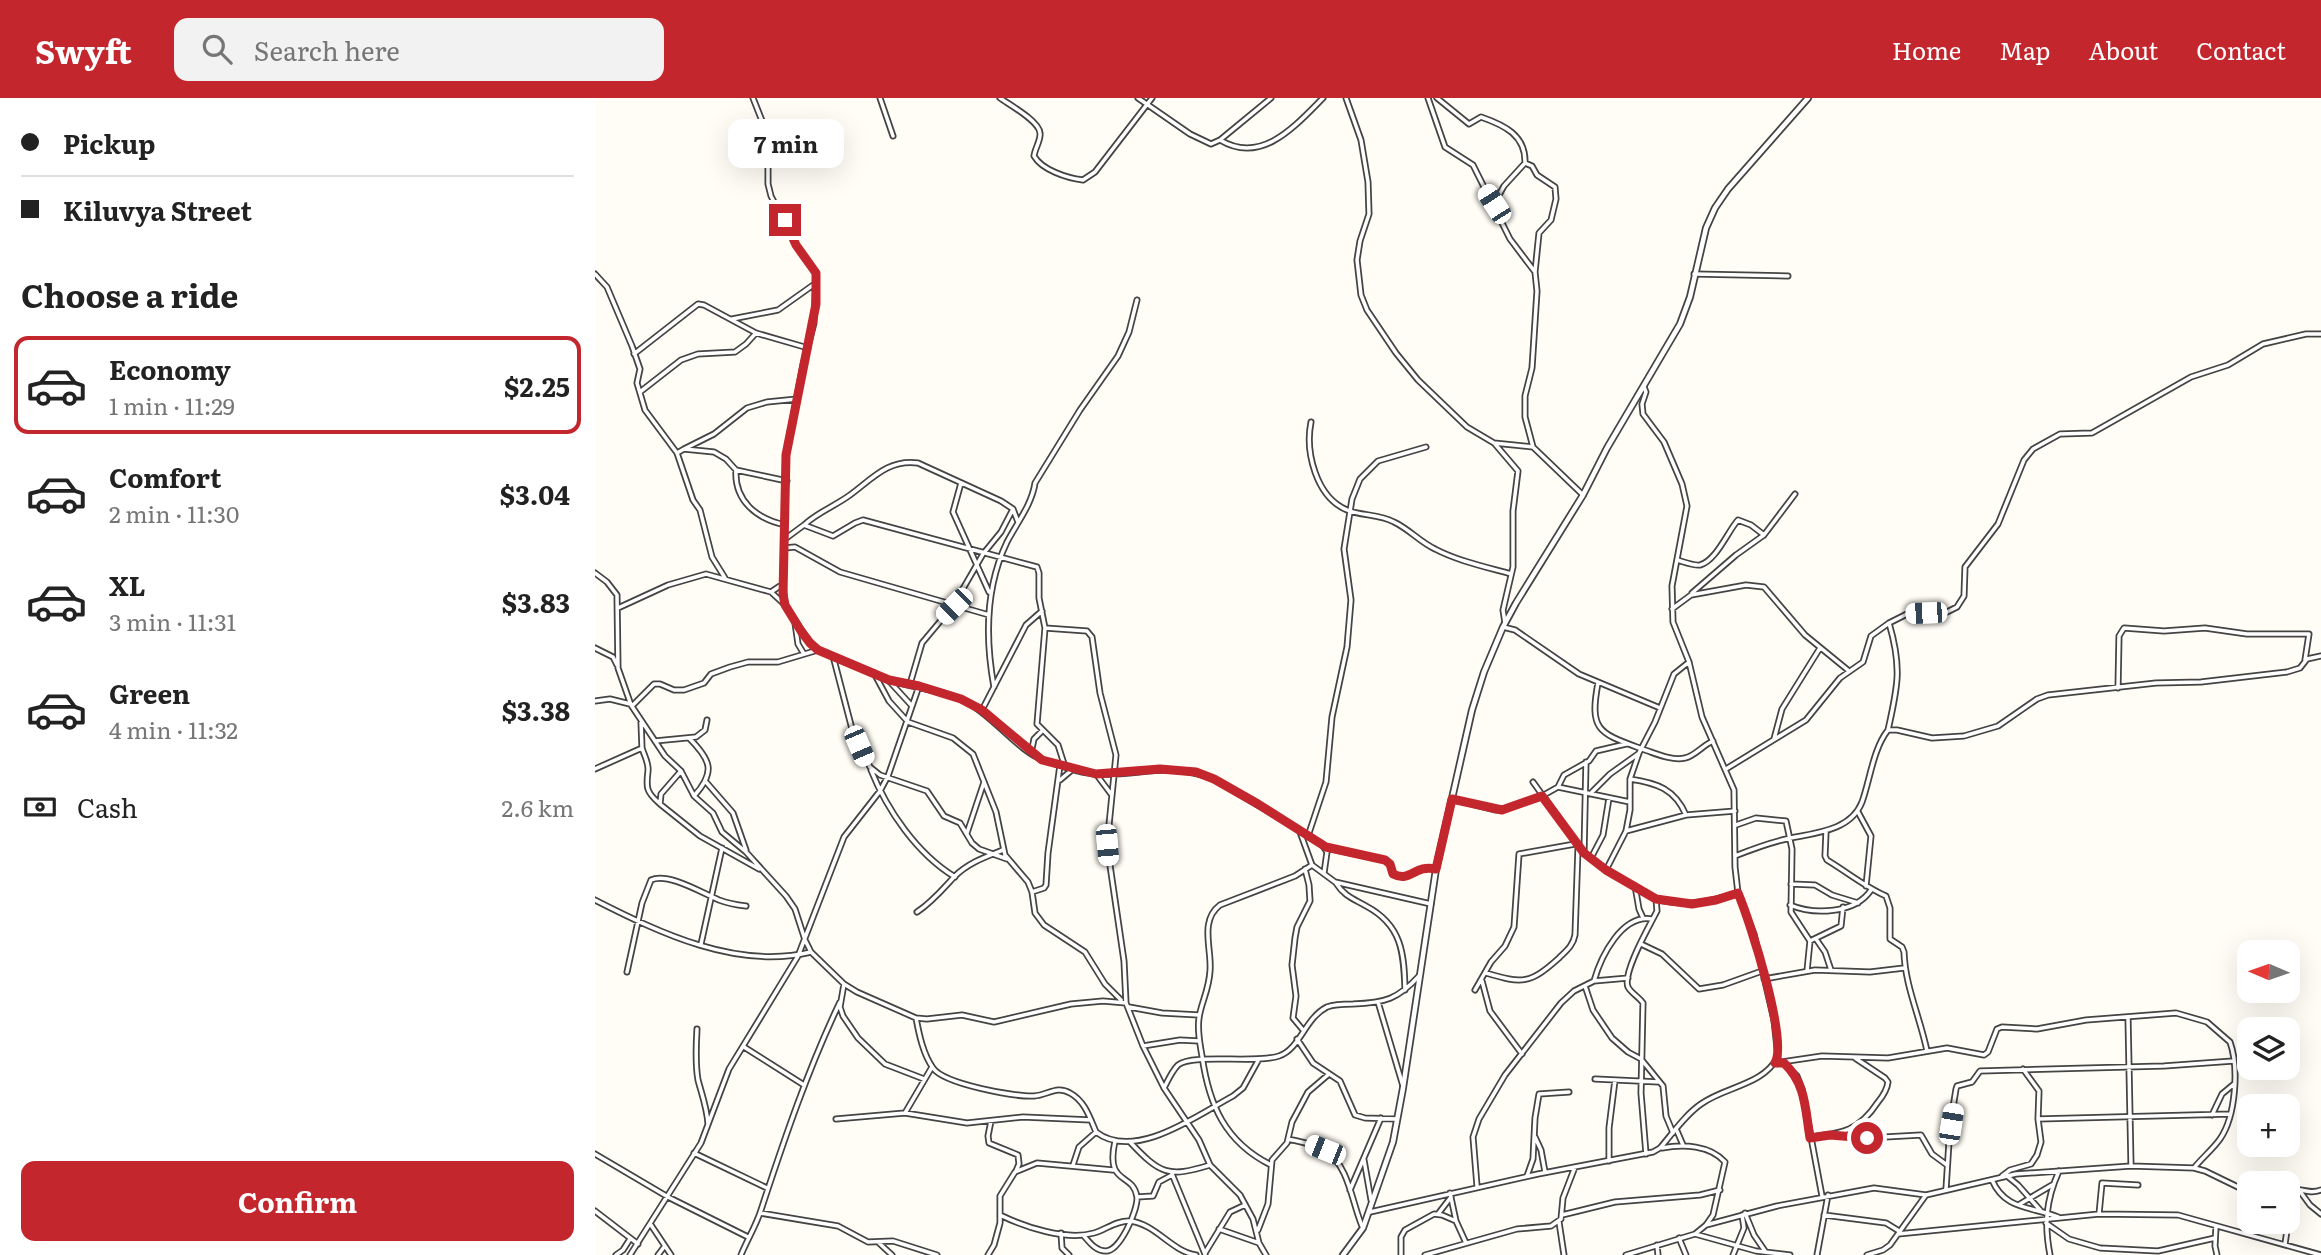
<!DOCTYPE html>
<html lang="en">
<head>
<meta charset="utf-8">
<style>
  body { margin:0; font-family:Literata,serif; background:#f2f2f2; color:#222; height:100vh; display:flex; flex-direction:column; font-size:26px; white-space:nowrap }
  * { box-sizing:border-box; margin:0 }
  p { font-size:23px; color:#767676 }
  .icon { flex:none; width:38px; height:38px; fill:none; stroke:currentColor; stroke-width:2; stroke-linecap:round; stroke-linejoin:round }
  .map { position:relative; flex:1; overflow:hidden }
  .sheet { display:flex; flex-direction:column; background:#fff; width:595px }
  .sheet>* { flex:none }
  .banner { display:grid; align-content:center; height:154px; padding:0 21px; background:#fff }
  .needle { width:46px; rotate:272deg }
  .tools { position:absolute; left:1642px; top:842px; display:grid; gap:14px }
  .tools a { display:grid; place-items:center; width:63px; height:63px; border-radius:14px; background:#fff; box-shadow:0 7px 28px #0002; font-size:35px }
  .end { position:absolute; width:32px; height:32px; margin:-16px; border:9px solid #c4262e; background:#fff; box-shadow:0 0 0 4px #fff }
  .from { border-radius:50% }
  .bubble { position:absolute; height:49px; border-radius:14px; background:#fff; box-shadow:0 7px 28px #0002; font-size:23px; font-weight:700; line-height:49px; text-align:center }
  .car { position:absolute; width:21px; height:42px; margin:-21px -10px; border-radius:9px; box-shadow:0 0 5px 2px #0007; background:linear-gradient(#fff 24%,#345 0 40%,#fff 0 76%,#345 0 86%,#fff 0) }
  .banner b { display:flex; align-items:center; gap:24px; height:66px; font-size:26px }
  .banner b+b { border-top:2px solid #e0e0e0 }
  .banner i { width:18px; height:18px; background:#222 }
  ul { padding:0; list-style:none }
  li { display:flex; align-items:center; gap:21px; height:98px; margin:0 14px 10px; padding:0 7px; border:4px solid transparent; border-radius:14px }
  li div { flex:1 }
  li b { display:block; font-size:26px }
  li em { font-style:normal; font-weight:700 }
  li.active { border-color:#c4262e }
  li>.icon { width:63px; height:63px; stroke-width:1.5 }
  h2 { padding:0 21px; font-size:32px; line-height:84px }
  .pay { display:flex; align-items:center; gap:18px; height:77px; padding:0 21px; font-size:26px }
  .pay p { margin-inline-start:auto }
  .button { display:flex; gap:14px; margin-top:auto; padding:14px 21px }
  .button a { flex:1; height:80px; border-radius:14px; background:#c4262e; color:#fff; font-size:28px; font-weight:700; line-height:80px; text-align:center }
  header { display:flex; align-items:center; gap:42px; box-sizing:border-box; height:98px; padding:0 35px; background:#c4262e; color:#fff }
  header strong { font-size:33px }
  nav { display:flex; gap:38px; margin-inline-start:auto; font-size:24px }
  .search { width:490px; height:63px; background:#f2f2f2; display:flex; align-items:center; gap:18px; box-sizing:border-box; padding:0 24px; border-radius:14px; color:#767676; font-size:26px }
  main { display:flex; flex:1; min-height:0 }
  .map>svg:first-child { display:block }
  .lines { fill:none; stroke-linecap:round; stroke-linejoin:round }
  .minor-casing { stroke:#444; stroke-width:7 }
  .tertiary-casing { stroke:#444; stroke-width:8 }
  .minor { stroke:#fff; stroke-width:3.5 }
  .tertiary { stroke:#fff; stroke-width:4.5 }
  .route { stroke:#c4262e; stroke-width:9 }
</style>
</head>
<body>
<header>
<strong>Swyft</strong>
<div class="search"><svg class="icon" aria-label="search" viewBox="0 0 24 24"><circle cx="10" cy="10" r="6"/><path d="M15 15l6 6"/></svg>Search here</div>
<nav><a>Home</a><a>Map</a><a>About</a><a>Contact</a></nav>
</header>
<main>
<section class="sheet">
<div class="banner">
<b><i class="from"></i>Pickup</b>
<b><i></i>Kiluvya Street</b>
</div>
<h2>Choose a ride</h2>
<ul>
<li class="active"><svg class="icon" aria-label="car" viewBox="0 0 24 24"><path d="M5 17H2v-5l4-1 3-4h7l3 4 3 1v5h-3M9 17h6M6 11h13"/><circle cx="7" cy="17" r="2"/><circle cx="17" cy="17" r="2"/></svg><div><b>Economy</b><p>1 min · 11:29</p></div><em>$2.25</em></li>
<li><svg class="icon" aria-label="car" viewBox="0 0 24 24"><path d="M5 17H2v-5l4-1 3-4h7l3 4 3 1v5h-3M9 17h6M6 11h13"/><circle cx="7" cy="17" r="2"/><circle cx="17" cy="17" r="2"/></svg><div><b>Comfort</b><p>2 min · 11:30</p></div><em>$3.04</em></li>
<li><svg class="icon" aria-label="car" viewBox="0 0 24 24"><path d="M5 17H2v-5l4-1 3-4h7l3 4 3 1v5h-3M9 17h6M6 11h13"/><circle cx="7" cy="17" r="2"/><circle cx="17" cy="17" r="2"/></svg><div><b>XL</b><p>3 min · 11:31</p></div><em>$3.83</em></li>
<li><svg class="icon" aria-label="car" viewBox="0 0 24 24"><path d="M5 17H2v-5l4-1 3-4h7l3 4 3 1v5h-3M9 17h6M6 11h13"/><circle cx="7" cy="17" r="2"/><circle cx="17" cy="17" r="2"/></svg><div><b>Green</b><p>4 min · 11:32</p></div><em>$3.38</em></li>
</ul>
<div class="pay"><svg class="icon" aria-label="cash" viewBox="0 0 24 24"><path d="M3 7h18v10H3z"/><circle cx="12" cy="12" r="2"/></svg>Cash<p>2.6 km</p></div>
<div class="button"><a>Confirm</a></div>
</section>
<div class="map">
<svg width="1726" height="1157" viewBox="0 0 1726 1157">
  <rect width="100%" height="100%" fill="#fffdf5"/>
  <g class="lines">
    <defs>
      <path id="minor" d="M 158,0 L 173,38 L 173,86 L 176,98 L 201,147 L 221,175 L 219,225 L 208,267 L 191,357 L 188,486 L 190,507 L 215,545 L 223,552 C 246,562 269,573 292,581 C 317,591 344,590 370,603 C 398,617 424,655 451,663 C 467,668 486,676 503,676 C 548,678 572,663 619,681 L 726,745 L 732,754 L 729,775
        M 285,0 L 298,38
        M 405,0 C 415,7 444,23 445,35 C 446,42 440,50 439,58 C 447,72 472,80 488,82 L 500,74 L 557,0
        M 543,0 L 595,36 L 616,46 L 625,42 L 676,0
        M 751,0 L 766,42 L 773,84 L 774,116 L 765,143 L 762,162 L 766,197 L 772,212 L 801,255 L 823,282 L 872,329 L 899,345 L 938,349
        M 833,0 L 850,49 L 878,67 L 915,141 L 940,174 L 942,193 L 937,270 L 930,298 L 930,319 L 938,349 L 988,397
        M 842,0 L 874,26 L 886,19 C 909,27 931,37 930,65
        M 625,42 C 667,67 700,28 728,0
        M 899,106 L 909,88 L 930,65 L 937,68 L 942,77 L 960,89 L 961,101 L 956,122 L 944,135 L 940,174
        M 0,176 L 12,189 L 37,248 L 45,271 L 42,285 L 50,312 L 82,355 L 98,402 L 105,412 L 117,459 L 130,480
        M 1099,176 L 1193,178
        M 137,221 L 183,212 L 221,185
        M 39,256 L 103,206 L 109,207 L 161,235 L 213,250
        M 45,294 L 86,262 L 103,256 L 140,254 L 151,246 L 161,235
        M 716,324 C 710,354 721,399 752,412 C 767,418 784,416 799,424 C 814,431 825,444 840,451 C 863,463 891,469 916,476
        M 900,346 L 923,373 L 918,413 L 918,469 L 908,512 L 910,525
        M 89,351 L 119,336 L 152,310 L 172,304 L 202,301
        M 82,355 L 89,351 L 119,354 L 131,361 L 141,372 L 192,383
        M 141,372 C 139,403 162,421 190,427
        M 366,385 L 358,414 L 394,494
        M 209,427 C 223,414 240,408 255,397 C 277,381 293,361 323,365 L 406,403 L 418,411 L 423,424
        M 190,441 L 209,427 L 238,438 L 260,425 L 268,422 L 442,469 L 444,475 L 444,500 L 450,530 L 442,626 L 463,647 L 470,669
        M 189,450 L 200,449 L 245,474 L 394,517
        M 1082,462 C 1089,464 1099,468 1105,467 C 1121,463 1133,433 1143,422 L 1156,427 L 1169,437
        M 0,475 L 12,484 L 22,497 L 23,570 L 36,607 L 70,658 L 86,673 L 99,698 L 118,715 L 127,734 L 151,754 L 191,798 L 200,811 L 210,842 L 216,854 L 249,886 L 262,894 L 321,920 L 332,921 L 367,917 L 399,924 L 476,906 L 508,903 L 531,905 L 548,948 L 569,990 L 604,1042 L 615,1067 L 645,1097 L 658,1121 L 664,1145 L 671,1157
        M 176,494 L 188,486
        M 1097,495 L 1141,457 L 1169,437 L 1200,396
        M 23,510 L 73,487 L 111,476 L 176,494 L 189,506
        M 1077,511 L 1096,497 L 1151,487 L 1169,489 L 1210,537 L 1254,573
        M 200,525 L 203,546 L 209,556
        M 908,529 L 920,532 L 984,576 L 1065,610
        M 450,530 L 492,533 L 497,539 L 505,595 L 521,657 L 512,747 L 529,863 L 531,905
        M 0,550 L 18,559 L 22,567
        M 238,558 L 257,631 L 275,669 L 285,677 L 332,693 L 349,718 L 365,725 L 377,745 L 384,751 L 412,761
        M 279,575 L 294,603 L 313,624 L 358,640 L 378,656 L 401,714 L 410,757 L 433,784 L 437,794 L 440,815 L 449,827 L 490,854 L 510,886 L 526,902
        M 295,584 L 317,608
        M 1003,585 C 994,633 1004,635 1047,651 C 1060,655 1076,663 1090,660 C 1100,658 1108,647 1118,643
        M 315,586 L 327,545 L 358,508 L 388,456 L 406,434 L 418,411
        M 399,589 C 390,540 390,490 412,444 C 422,425 437,406 440,385 L 485,312 L 523,258 L 534,234 L 542,202
        M 1523,590 L 1524,538 L 1529,530 L 1569,533 L 1610,530 L 1652,536 L 1714,536 L 1710,562
        M 0,603 L 15,601 L 35,606
        M 37,608 L 59,586 L 65,586 L 79,592 L 89,592 L 109,585 L 116,576 L 135,569 L 153,564 L 183,564 L 223,552
        M 387,612 L 431,527 L 447,513
        M 1293,632 C 1303,588 1307,569 1294,525
        M 94,640 C 116,662 121,674 99,698
        M 1179,641 L 1187,611 L 1225,550
        M 60,643 L 101,639 L 110,632 L 112,622
        M 47,650 C 49,657 54,665 53,673 C 51,689 51,694 64,705
        M 436,655 L 439,641 L 447,633
        M 0,671 L 47,650 L 46,624
        M 1131,671 L 1211,622 L 1245,580 L 1268,564 L 1276,538 L 1294,525 L 1312,516 L 1352,514 L 1362,509 L 1369,498 L 1370,469 L 1403,426 L 1429,362 L 1438,351 L 1465,336 L 1497,335 L 1596,279 L 1633,267 L 1668,246 L 1711,236 L 1726,236
        M 276,672 C 292,712 322,756 360,779
        M 86,673 L 66,696 L 65,706 L 105,738 L 164,771
        M 501,676 L 516,696
        M 1035,681 C 1062,685 1080,691 1091,717
        M 465,682 L 478,671
        M 111,684 L 138,715 L 151,752
        M 938,684 L 989,755 L 1011,772 L 1061,801 L 1062,813 C 1055,827 1027,875 1033,889 C 1036,895 1044,899 1048,905 L 1046,995 L 1051,1056
        M 963,689 L 1035,704
        M 997,694 L 1015,676 L 1043,656
        M 857,701 L 901,712 L 914,710 L 947,698 L 963,689 L 969,677 L 994,663 L 1001,653 L 1031,646
        M 1263,714 L 1276,738 L 1271,788
        M 1141,727 L 1161,720 L 1191,723 L 1197,751 L 1196,814 L 1215,843
        M 1031,733 L 1091,717 L 1140,713
        M 705,734 L 717,767 L 740,784 L 836,806
        M 1231,734 L 1230,758 L 1232,762 C 1252,774 1270,789 1291,798 L 1295,810 L 1295,841 L 1307,849 L 1309,854 C 1310,888 1325,919 1332,953
        M 372,735 L 389,684
        M 713,738 L 731,684 L 737,619 L 752,549 L 756,502 L 749,451 L 757,401 L 765,381 L 783,363 L 831,349
        M 732,750 L 790,762 L 795,766 L 798,776 C 816,785 820,766 841,771
        M 989,755 L 991,664
        M 1140,758 C 1155,752 1171,746 1187,742 C 1215,735 1255,735 1267,704 C 1275,682 1278,651 1293,632 L 1302,632 L 1337,640 L 1369,638 L 1403,628 L 1442,601 L 1453,597 L 1561,585 L 1606,584 L 1692,574 L 1705,570 L 1712,561 L 1726,558
        M 996,760 L 1008,737 L 1014,700
        M 1011,772 L 1031,733 L 1035,712 L 1035,681 L 1044,655 L 1060,624 L 1079,576 L 1094,564
        M 741,785 C 749,798 759,801 771,808 C 807,827 809,855 810,892
        M 1196,786 L 1220,787 L 1237,797 L 1263,805
        M 1040,788 L 1044,811 L 1048,820
        M 437,794 L 449,790 L 451,787 L 453,755 L 465,667
        M 1061,801 C 1091,809 1114,804 1143,795
        M 0,802 C 65,835 142,872 216,854
        M 1195,807 C 1219,817 1260,816 1276,792
        M 322,814 C 337,804 347,792 359,779 C 373,765 390,759 408,752
        M 1221,841 L 1230,854 L 1236,872
        M 106,846 L 127,750
        M 1046,846 L 1067,856 L 1104,891 L 1128,887 L 1167,873
        M 1212,873 L 1215,843 L 1246,828 L 1248,809
        M 32,874 L 47,805 L 56,782 C 73,774 107,795 124,802 C 132,805 142,807 151,808
        M 891,875 C 928,886 935,886 964,860 C 971,853 978,848 980,837 L 983,750
        M 1169,881 L 1220,872 L 1275,874 L 1309,870
        M 887,883 L 895,913 L 927,956
        M 999,883 C 1006,858 1027,816 1057,821
        M 249,886 L 245,909 L 248,918 L 263,940 L 290,966 L 329,981
        M 990,888 L 998,912 L 1017,940 L 1033,954 L 1046,961 L 1068,988 L 1071,1018 L 1078,1035
        M 880,892 L 896,864 L 910,848 L 919,829 L 924,756 L 980,746
        M 783,904 L 808,988
        M 534,909 L 567,915 L 604,917
        M 321,920 C 324,936 328,956 338,970 C 349,986 420,999 439,998 C 453,997 462,987 475,995 C 490,1003 495,1020 501,1034 C 540,1064 604,1016 638,998 L 648,990 L 664,961
        M 1533,920 L 1536,1068
        M 102,931 C 101,948 100,965 103,982 C 107,997 112,1010 113,1026
        M 708,932 L 698,920 L 701,898 L 697,867 L 700,840 L 702,829 L 715,803 L 714,787 L 710,771
        M 702,941 L 718,965 L 745,983 L 760,1017 L 770,1020 L 802,1021
        M 548,948 L 585,942 L 604,943
        M 149,949 L 209,987
        M 1180,965 L 1227,958 L 1293,960 L 1352,950 L 1389,957 L 1393,954 L 1402,931 L 1407,929 L 1442,931 L 1491,922 L 1581,915 L 1612,924 L 1635,944 C 1644,969 1641,1018 1625,1041 C 1618,1051 1607,1060 1599,1070
        M 1189,965 L 1202,978 L 1207,991 L 1227,1098
        M 1000,981 L 1064,984
        M 569,990 C 573,982 577,973 583,967 C 598,955 660,966 684,958 C 705,951 710,920 732,909 C 740,906 750,906 758,906 C 790,905 803,901 824,878
        M 310,1015 L 337,969
        M 1617,1017 L 1627,996 L 1639,986
        M 241,1021 L 310,1015 L 372,1025 L 428,1019 L 496,1022
        M 1443,1021 L 1635,1016
        M 396,1023 L 393,1038 L 394,1045 L 423,1057 L 424,1066 L 421,1073
        M 1082,1033 L 1088,1047
        M 1240,1037 L 1272,1040 L 1326,1037 L 1337,1056 L 1352,1067
        M 940,1039 L 946,1052 L 950,1074
        M 1215,1039 C 1248,1035 1264,1033 1283,1004 C 1288,998 1292,992 1293,984 L 1290,980 L 1260,960
        M 693,1041 C 706,1044 720,1046 731,1053 C 754,1068 757,1105 767,1128
        M 535,1044 C 565,1076 573,1080 615,1067
        M 1067,1050 C 1088,1046 1115,1047 1130,1064 L 1118,1117 L 1111,1127 L 1100,1136
        M 99,1055 L 172,1090
        M 0,1056 L 73,1099 L 153,1139
        M 769,1062 L 776,1102
        M 1014,1063 L 1014,1030 L 1020,982
        M 478,1067 L 484,1049 L 501,1034
        M 676,1067 C 630,1044 614,1007 607,958 C 605,946 602,933 604,920 C 606,905 614,892 615,873 C 617,851 604,823 625,807 L 700,778 L 717,767
        M 577,1076 L 610,1156
        M 932,1078 L 938,1061 L 940,1020 L 944,996 L 974,994
        M 1407,1078 L 1415,1072 L 1436,1066 L 1442,1057 L 1446,1044 L 1443,1021 L 1444,993 L 1428,971
        M 1412,1078 L 1423,1087 L 1446,1113
        M 1397,1082 C 1410,1112 1435,1108 1463,1119
        M 882,1088 L 878,1039 L 884,1021 L 910,977 L 966,905 L 979,893 L 999,883 L 1033,880
        M 1351,1091 L 1355,1028 L 1361,991 L 1362,988 L 1377,984 L 1385,973 L 1569,968 L 1638,963
        M 1692,1091 C 1705,1089 1713,1097 1726,1092
        M 755,1092 L 786,1020
        M 1704,1092 L 1715,1107 L 1726,1116
        M 855,1095 L 861,1123 L 871,1145
        M 542,1099 L 558,1098 L 564,1084 L 577,1077
        M 1425,1106 L 1457,1087
        M 0,1113 L 43,1146
        M 775,1114 L 943,1076 L 1058,1054 L 1065,1050 C 1078,1035 1090,1017 1106,1006 C 1131,988 1167,988 1183,959 L 1179,922 L 1159,836 L 1143,795 L 1140,769 L 1139,692 L 1107,619 L 1094,564 L 1078,524 L 1077,488 L 1092,408 L 1087,386 L 1069,344 L 1048,316 L 1047,306 L 1051,294 L 1049,289
        M 165,1115 L 243,1128 L 273,1144 L 298,1143 L 342,1157
        M 1150,1115 L 1159,1137 L 1170,1153
        M 843,1116 L 856,1099
        M 1504,1116 L 1507,1085 L 1543,1087
        M 405,1117 C 430,1129 471,1143 499,1135 C 510,1132 522,1122 535,1123 C 561,1126 576,1153 601,1157
        M 967,1117 L 1020,1104 L 1105,1097 L 1125,1092
        M 1229,1117 L 1291,1125 L 1304,1133
        M 964,1124 L 969,1157
        M 1451,1125 L 1474,1141 L 1505,1150 L 1563,1153 L 1620,1140
        M 56,1127 L 76,1157
        M 1111,1127 L 1182,1108 L 1279,1090 L 1331,1097
        M 1621,1128 L 1620,1148 L 1622,1157
        M 624,1131 L 664,1145
        M 663,1132 L 673,1106 L 677,1062 L 692,1045 L 697,1024 L 713,994 L 734,976
        M 466,1135 L 467,1150 L 474,1157
        M 1303,1136 L 1504,1116 L 1583,1117 L 1726,1157
        M 489,1138 C 495,1145 501,1153 511,1153 C 525,1153 543,1112 542,1099 C 538,1073 510,1089 520,1043
        M 1084,1140 L 1091,1157
        M 284,1145 L 297,1157
        M 1690,1146 L 1698,1090
        M 1062,1147 L 1063,1157
        M 610,1155 L 635,1114 L 650,1107
        M 21,1157 L 28,1152 L 35,1141
        M 35,1157 L 106,1045 L 134,971 L 203,858 L 249,739 L 285,693 L 293,678 L 324,588
        M 63,1157 L 69,1149
        M 146,1157 C 152,1142 161,1128 166,1112 C 189,1042 213,971 245,904
        M 393,1157 L 399,1147 L 405,1125 L 405,1098 L 420,1074 L 442,1065 L 518,1072
        M 806,1157 L 806,1139 L 810,1132 L 839,1116 L 847,1117 L 861,1123
        M 830,1157 L 922,1131 L 956,1128 L 966,1121 L 968,1100 L 980,1069
        M 1031,1157 L 1100,1136 L 1161,1153 L 1195,1157
        M 1138,1157 L 1149,1130 L 1147,1117
        M 1222,1157 L 1233,1097
        M 1272,1157 L 1288,1152 L 1295,1147 L 1331,1097 L 1421,1076 L 1536,1068 L 1599,1070 L 1610,1073 L 1647,1091 L 1654,1092
        M 1455,1157 C 1449,1126 1451,1102 1464,1073"/>
      <path id="tertiary" d="M 748,1157 L 768,1130 L 798,1044 L 808,990 L 841,771 L 877,612 L 889,574 L 908,529 L 921,505 L 988,397 L 1012,350 L 1085,226 L 1095,199 L 1111,130 L 1120,110 L 1133,91 L 1213,0"/>
    </defs>
    <!-- minor casing -->
    <use href="#minor" class="minor-casing"/>
    <!-- tertiary casing -->
    <use href="#tertiary" class="tertiary-casing"/>
    <!-- minor -->
    <use href="#minor" class="minor"/>
    <!-- tertiary -->
    <use href="#tertiary" class="tertiary"/>
  </g>
  <g class="lines">
    <!-- route -->
    <path class="route" d="M 190,122 L 201,147 L 221,175 L 221,206 L 191,357 L 188,496 L 190,507 L 206,533 L 215,545 L 223,552 L 294,582 L 324,588 L 366,601 L 387,612 L 447,662 L 501,676 L 565,671 L 601,674 L 619,681 L 663,706 L 731,749 L 790,762 L 795,766 L 798,776 C 816,785 819,766 841,771 L 857,701 L 907,712 L 947,698 L 989,755 L 1011,772 L 1061,801 L 1097,806 L 1121,802 L 1143,795 C 1155,823 1193,942 1180,965 L 1189,965 C 1211,986 1210,1010 1215,1040 L 1235,1037 L 1272,1040"/>
  </g>
</svg>
<div class="tools">
<a><svg class="needle" viewBox="-14 -14 28 28"><path d="M0-13l5 13h-10z" fill="#e53935"/><path d="M0 13l5-13h-10z" fill="#767676"/></svg></a>
<a><svg class="icon" aria-label="layers" viewBox="0 0 24 24"><path d="M12 4l9 5-9 5-9-5zM3 14l9 5 9-5"/></svg></a>
<a>+</a>
<a>−</a>
</div>
<i class="end from" style="left:1272px;top:1040px"></i>
<i class="end" style="left:190px;top:122px"></i>
<div class="bubble" style="left:133px;top:21px;width:116px">7 min</div>
<i class="car" style="left:899px;top:106px;rotate:327deg"></i>
<i class="car" style="left:359px;top:508px;rotate:225deg"></i>
<i class="car" style="left:1331px;top:515px;rotate:268deg"></i>
<i class="car" style="left:264px;top:648px;rotate:157deg"></i>
<i class="car" style="left:512px;top:747px;rotate:175deg"></i>
<i class="car" style="left:1356px;top:1026px;rotate:9deg"></i>
<i class="car" style="left:730px;top:1052px;rotate:292deg"></i>
</div>
</main>
</body>
</html>
